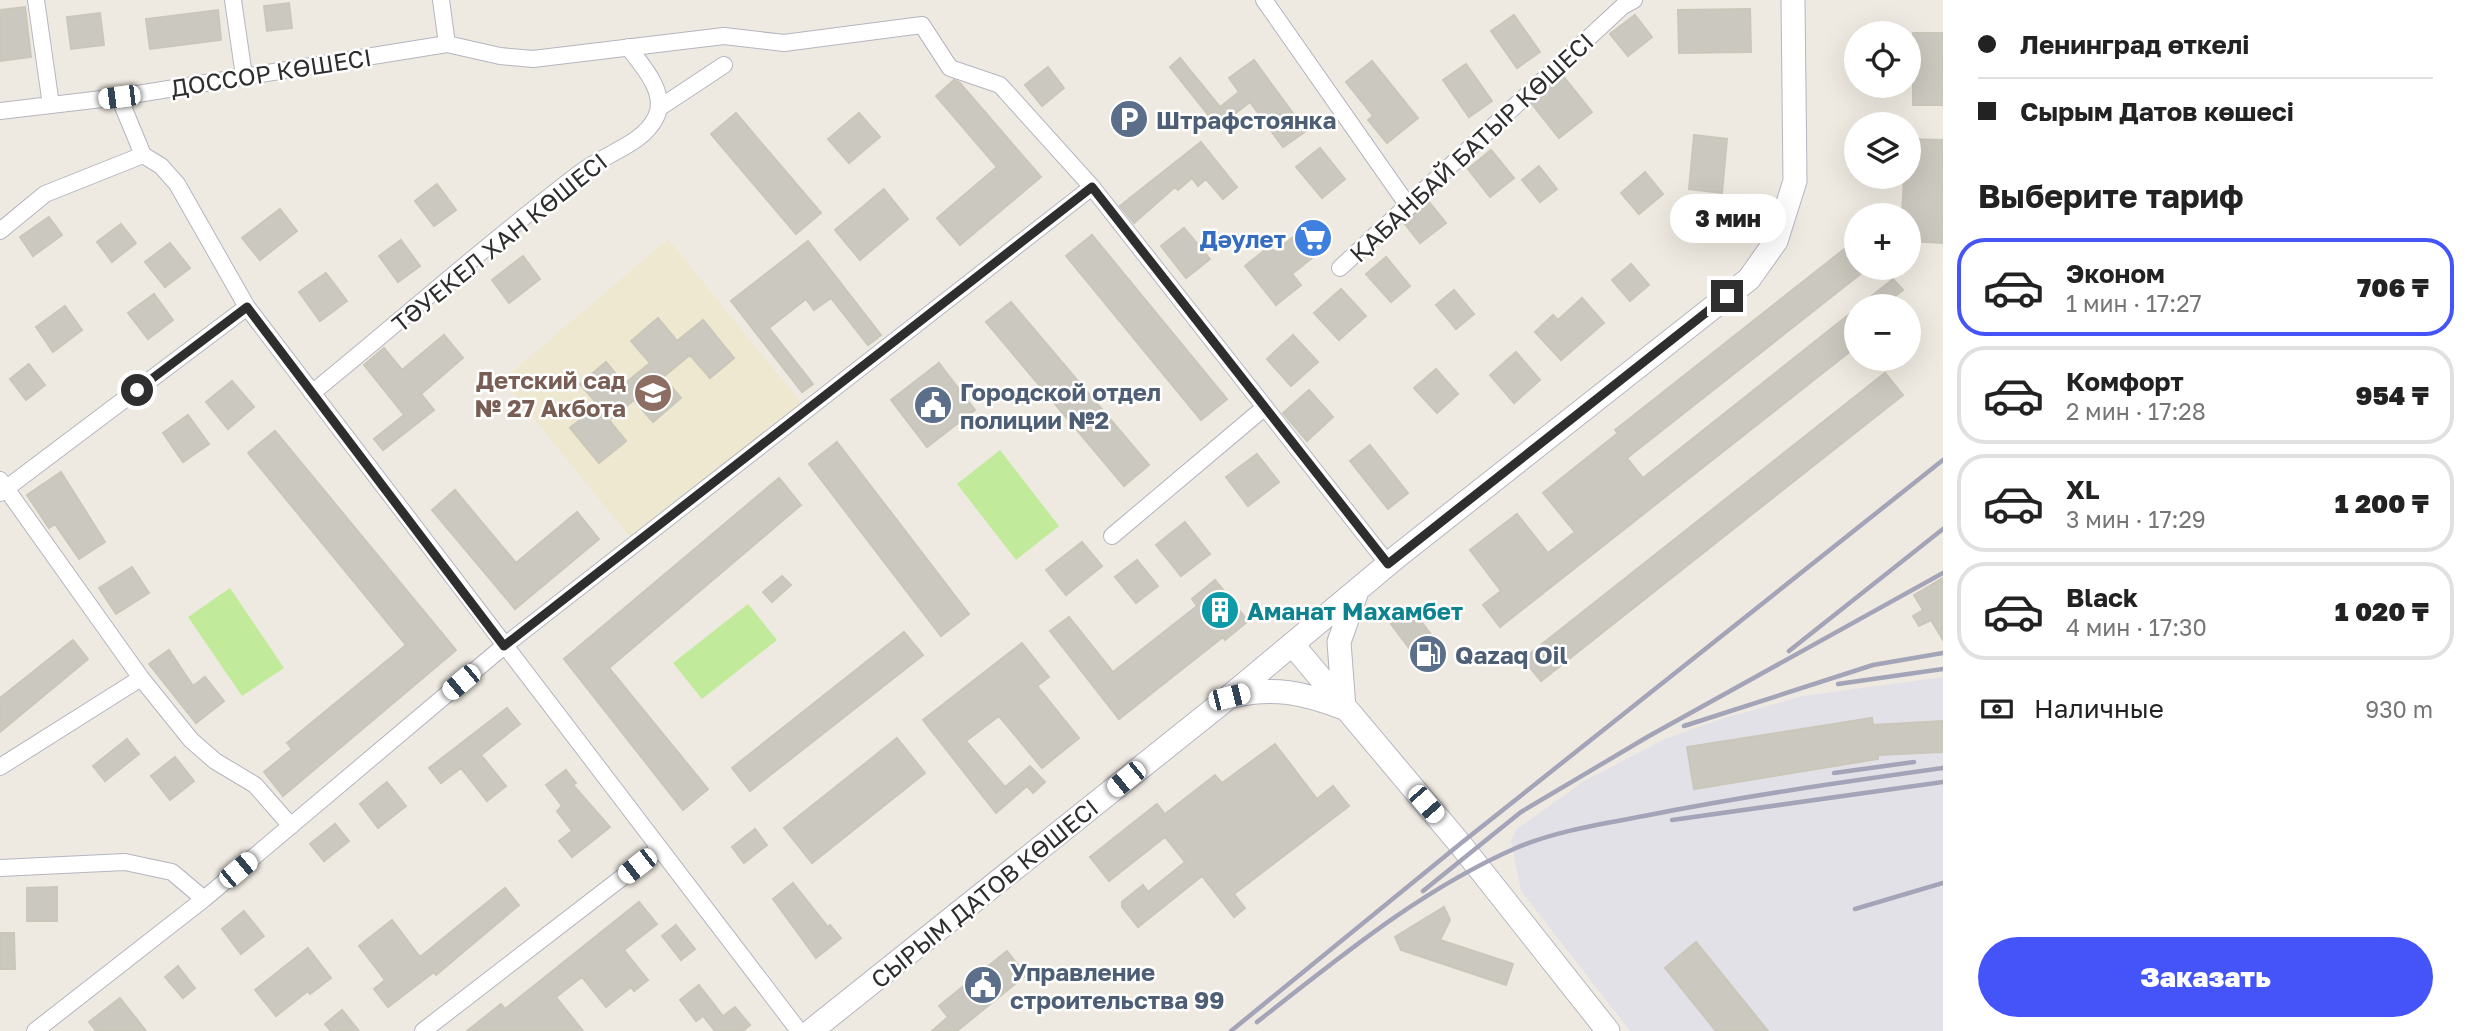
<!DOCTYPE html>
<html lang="ru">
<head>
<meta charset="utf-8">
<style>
  body { margin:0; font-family:"Golos Text",sans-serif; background:#f2f2f2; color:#222; height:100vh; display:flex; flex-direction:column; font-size:26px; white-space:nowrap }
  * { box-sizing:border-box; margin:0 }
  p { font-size:23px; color:#767676 }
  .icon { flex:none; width:38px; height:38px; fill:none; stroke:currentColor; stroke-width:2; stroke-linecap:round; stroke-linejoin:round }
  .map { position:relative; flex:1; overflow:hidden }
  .drawer { display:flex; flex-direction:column; background:#fff; width:525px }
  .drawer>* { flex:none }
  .hud { display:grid; align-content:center; height:154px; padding:0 35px; background:#fff }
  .buttons { position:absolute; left:1844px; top:21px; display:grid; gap:14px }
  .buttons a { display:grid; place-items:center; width:77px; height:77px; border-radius:50%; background:#fff; box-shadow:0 7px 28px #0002; font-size:35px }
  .end { position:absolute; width:32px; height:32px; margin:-16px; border:9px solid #2e2e2e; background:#fff; box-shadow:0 0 0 4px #fff }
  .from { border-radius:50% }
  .bubble { position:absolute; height:49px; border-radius:24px; background:#fff; box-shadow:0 7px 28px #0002; font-size:23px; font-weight:800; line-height:49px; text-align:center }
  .car { position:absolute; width:21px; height:42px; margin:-21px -10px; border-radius:9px; box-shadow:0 0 5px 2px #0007; background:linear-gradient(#fff 24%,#345 0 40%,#fff 0 76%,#345 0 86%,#fff 0) }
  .hud b { display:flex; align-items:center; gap:24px; height:66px; font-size:26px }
  .hud b+b { border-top:2px solid #e0e0e0 }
  .hud i { width:18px; height:18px; background:#222 }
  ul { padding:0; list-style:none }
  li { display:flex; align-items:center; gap:21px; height:98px; margin:0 14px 10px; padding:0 21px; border:4px solid #e0e0e0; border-radius:28px }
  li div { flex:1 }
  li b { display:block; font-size:26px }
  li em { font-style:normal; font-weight:800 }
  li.selected { border-color:#4454f8 }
  li>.icon { width:63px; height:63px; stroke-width:1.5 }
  h2 { padding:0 35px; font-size:32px; line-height:84px }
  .pay { display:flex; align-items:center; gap:18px; height:77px; padding:0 35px; font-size:26px }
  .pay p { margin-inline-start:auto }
  .action { display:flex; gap:14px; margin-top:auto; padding:14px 35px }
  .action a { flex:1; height:80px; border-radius:42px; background:#4454f8; color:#fff; font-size:28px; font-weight:800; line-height:80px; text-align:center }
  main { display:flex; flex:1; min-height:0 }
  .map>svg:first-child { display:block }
  .industrial { fill:#e3e1e8 }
  .education { fill:#efe8d1 }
  .pitch { fill:#c1eb9b }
  .building { fill:#cbc8bf; stroke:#cac6ba; stroke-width:2 }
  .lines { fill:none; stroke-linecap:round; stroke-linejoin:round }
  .minor-casing { stroke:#b4b5c1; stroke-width:18 }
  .secondary-casing { stroke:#b4b5c1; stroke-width:25 }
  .minor { stroke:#fff; stroke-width:16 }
  .secondary { stroke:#fff; stroke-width:23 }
  .rail { stroke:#a3a4b7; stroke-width:4.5 }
  .route { stroke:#2e2e2e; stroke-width:9 }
  .labels { text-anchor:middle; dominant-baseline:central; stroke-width:5; stroke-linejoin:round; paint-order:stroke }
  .street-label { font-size:24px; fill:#2e2e2e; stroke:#fff }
  .service-label { font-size:24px; font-weight:bold; fill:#4e5e75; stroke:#fff; text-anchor:start }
  .shop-label { font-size:24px; font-weight:bold; fill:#366cbe; stroke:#fff; text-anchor:end }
  .education-label { font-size:24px; font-weight:bold; fill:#785e54; stroke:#fff; text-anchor:end }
  .culture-label { font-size:24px; font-weight:bold; fill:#0d838f; stroke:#fff; text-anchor:start }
</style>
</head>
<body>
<main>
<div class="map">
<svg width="1943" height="1031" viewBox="0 0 1943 1031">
  <rect width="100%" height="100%" fill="#efeae1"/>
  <!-- industrial -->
  <path class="industrial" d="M 1943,677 L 1943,1031 L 1630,1031 L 1521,891 L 1511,840 L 1517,829 L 1584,781 L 1665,739 L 1721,719 L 1803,696 Z"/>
  <!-- education -->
  <path class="education" d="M 668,239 L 804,406 L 629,536 L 502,380 Z"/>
  <!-- pitch -->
  <path class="pitch" d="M 1000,450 L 1059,526 L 1016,560 L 957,484 Z
    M 230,588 L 284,668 L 242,696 L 188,617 Z
    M 748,604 L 777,640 L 702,699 L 673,663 Z"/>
  <!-- building -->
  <path class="building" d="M 289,3 L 292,28 L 267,31 L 264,6 Z
    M 25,7 L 31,57 L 0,61 L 0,10 Z
    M 1750,9 L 1751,52 L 1679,53 L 1678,10 Z
    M 218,10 L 221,40 L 150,49 L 146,19 Z
    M 100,13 L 104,45 L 71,49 L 67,17 Z
    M 1514,15 L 1540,52 L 1517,68 L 1491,31 Z
    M 1635,15 L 1652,37 L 1628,56 L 1610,34 Z
    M 1913,33 L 1943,33 L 1943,105 L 1913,105 Z
    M 1180,58 L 1220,107 L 1239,92 L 1229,78 L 1254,60 L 1306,131 L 1283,147 L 1250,102 L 1218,127 L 1170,67 Z
    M 1372,61 L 1418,118 L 1387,143 L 1368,120 L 1373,116 L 1346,82 Z
    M 1466,64 L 1492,101 L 1469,117 L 1443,80 Z
    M 1048,67 L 1064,88 L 1042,106 L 1025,85 Z
    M 1563,76 L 1592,112 L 1559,138 L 1532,104 Z
    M 954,80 L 960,83 L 1041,177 L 960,245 L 937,218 L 997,167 L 936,96 Z
    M 736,113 L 821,213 L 796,234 L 711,134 Z
    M 859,113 L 880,137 L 849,163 L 828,139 Z
    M 1694,135 L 1727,139 L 1722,193 L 1689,189 Z
    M 1909,139 L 1943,140 L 1943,243 L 1909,241 L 1909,215 L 1902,215 L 1904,177 L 1909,177 Z
    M 1201,142 L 1237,187 L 1223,199 L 1206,179 L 1198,186 L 1192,178 L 1178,190 L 1175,187 L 1134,223 L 1120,206 Z
    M 1320,148 L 1345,179 L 1322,198 L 1296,167 Z
    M 1491,150 L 1514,178 L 1490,197 L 1468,169 Z
    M 1539,166 L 1557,189 L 1540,202 L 1522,180 Z
    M 1645,172 L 1663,194 L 1639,214 L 1621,193 Z
    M 437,184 L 456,210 L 434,226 L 415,201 Z
    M 884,189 L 908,219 L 860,260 L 835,230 Z
    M 1429,202 L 1446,223 L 1420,243 L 1404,223 Z
    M 280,209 L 297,231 L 260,260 L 242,238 Z
    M 49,217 L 62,235 L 33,256 L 20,237 Z
    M 1315,220 L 1332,242 L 1292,274 L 1301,285 L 1276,305 L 1245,266 L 1270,246 L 1274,252 Z
    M 121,224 L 136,243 L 112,262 L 97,242 Z
    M 1184,228 L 1210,259 L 1186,278 L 1161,246 Z
    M 1092,235 L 1227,399 L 1201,420 L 1066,256 Z
    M 1857,239 L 1857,268 L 1868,268 L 1627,458 L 1643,478 L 1857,308 L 1857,346 L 1500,627 L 1483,605 L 1501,591 L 1470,550 L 1517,514 L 1548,553 L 1575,532 L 1543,493 L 1618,433 L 1615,430 Z
    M 401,240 L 420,266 L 398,282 L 379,256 Z
    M 808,241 L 881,335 L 868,345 L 831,298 L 814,310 L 806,299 L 769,328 L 813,384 L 802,392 L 731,301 Z
    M 170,243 L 190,268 L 165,287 L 145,262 Z
    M 523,256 L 540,279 L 509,303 L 492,280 Z
    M 1386,257 L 1410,286 L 1391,302 L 1366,274 Z
    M 1631,264 L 1649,285 L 1630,301 L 1612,280 Z
    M 326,273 L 347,301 L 320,321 L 299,292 Z
    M 1893,279 L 1903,290 L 1893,298 L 1900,306 L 1859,306 Z
    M 1341,289 L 1366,316 L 1339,340 L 1314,313 Z
    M 1454,290 L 1474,314 L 1456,329 L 1436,305 Z
    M 154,294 L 173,320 L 148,339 L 128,313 Z
    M 1582,298 L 1604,323 L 1561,360 L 1535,332 L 1553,315 L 1558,320 Z
    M 1011,302 L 1149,465 L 1124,486 L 986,322 Z
    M 65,306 L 82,330 L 53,352 L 36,327 Z
    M 658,318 L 677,341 L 703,320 L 734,358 L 710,378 L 690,355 L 663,377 L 681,398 L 653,422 L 634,400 L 609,420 L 626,441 L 599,463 L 570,428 L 598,405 L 580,384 L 606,362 L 624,384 L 650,363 L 631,341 Z
    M 444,335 L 463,358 L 421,394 L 434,410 L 383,450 L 374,439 L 404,415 L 364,365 L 384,348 L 402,370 Z
    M 1293,335 L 1318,362 L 1291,386 L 1267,359 Z
    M 1516,352 L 1540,380 L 1514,403 L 1490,375 Z
    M 939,363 L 975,410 L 927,447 L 891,400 Z
    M 29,364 L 45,385 L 26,400 L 10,379 Z
    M 1436,369 L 1458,394 L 1437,413 L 1414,388 Z
    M 1885,373 L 1903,395 L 1541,681 L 1523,659 Z
    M 232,381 L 254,407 L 228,429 L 206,402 Z
    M 1309,390 L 1333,417 L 1307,441 L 1283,413 Z
    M 188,415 L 209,444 L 183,462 L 163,433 Z
    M 275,431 L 456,650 L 283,796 L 264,772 L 292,749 L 287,743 L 406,645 L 248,453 Z
    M 837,442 L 969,614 L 941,636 L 809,464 Z
    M 1370,445 L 1408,493 L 1388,509 L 1350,461 Z
    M 1257,454 L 1279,482 L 1248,506 L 1226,477 Z
    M 61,472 L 105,542 L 79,559 L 55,524 L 49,528 L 27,495 Z
    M 779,478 L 801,505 L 609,668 L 708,789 L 683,810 L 564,659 Z
    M 455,490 L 516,563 L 577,512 L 599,539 L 515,609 L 432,510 Z
    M 1185,522 L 1210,554 L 1181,576 L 1156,545 Z
    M 1082,542 L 1102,566 L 1066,595 L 1046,570 Z
    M 1137,560 L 1158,586 L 1136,603 L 1115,577 Z
    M 132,567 L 149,593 L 116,614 L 99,588 Z
    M 782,576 L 791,585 L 772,602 L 763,592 Z
    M 1943,578 L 1943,640 L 1931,620 L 1919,626 L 1913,616 L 1923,610 L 1914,595 Z
    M 1215,580 L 1248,621 L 1225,640 L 1223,637 L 1119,719 L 1050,631 L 1069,617 L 1113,672 L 1197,606 L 1192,599 Z
    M 1412,609 L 1444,652 L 1436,658 L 1439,663 L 1427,672 L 1391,624 Z
    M 904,632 L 923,655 L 750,791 L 732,768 Z
    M 73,640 L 88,659 L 0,732 L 0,698 Z
    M 1022,643 L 1049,677 L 1037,686 L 1079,738 L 1042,768 L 999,716 L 966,741 L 1005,787 L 1030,766 L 1045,782 L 1033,793 L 1027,786 L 996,813 L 923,720 Z
    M 169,650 L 193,686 L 205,677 L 224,701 L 196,723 L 149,664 Z
    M 507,708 L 520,724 L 481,755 L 506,786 L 487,801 L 461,768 L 441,783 L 429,768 Z
    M 1872,718 L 1873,725 L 1943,721 L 1943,752 L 1878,755 L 1878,759 L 1694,789 L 1687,747 Z
    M 897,738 L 925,773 L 812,863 L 784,828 Z
    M 127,739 L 139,754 L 105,781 L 93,766 Z
    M 1275,744 L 1317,799 L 1333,786 L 1349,806 L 1234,894 L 1245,908 L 1234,917 L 1202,876 L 1138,927 L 1122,907 L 1122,902 L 1143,885 L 1148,892 L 1185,862 L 1165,837 L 1109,881 L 1090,857 L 1157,804 L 1165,814 L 1215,775 L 1222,783 Z
    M 175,757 L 194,781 L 170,800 L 151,776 Z
    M 566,770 L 576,783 L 573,785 L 610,827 L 572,857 L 559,841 L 572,831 L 557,811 L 562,806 L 546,785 Z
    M 387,782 L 406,806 L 378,828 L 360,804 Z
    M 335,824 L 349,841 L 324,861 L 310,844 Z
    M 755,829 L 767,845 L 744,863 L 732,847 Z
    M 793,883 L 828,927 L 830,925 L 841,938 L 816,958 L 773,899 Z
    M 57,887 L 57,921 L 27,921 L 27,888 Z
    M 505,888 L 519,905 L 436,975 L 434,972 L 388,1007 L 374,989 L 385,980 L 359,946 L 392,920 L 420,957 Z
    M 639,902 L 657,924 L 624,950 L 648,980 L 634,991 L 631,987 L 606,1007 L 582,977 L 556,997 L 583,1031 L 467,1031 L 501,1004 L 505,1009 Z
    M 1444,907 L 1450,920 L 1440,940 L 1513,964 L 1506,985 L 1401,950 L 1395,937 Z
    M 244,911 L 264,936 L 241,954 L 222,929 Z
    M 676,925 L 695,949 L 681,960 L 662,936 Z
    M 0,933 L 14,933 L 15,969 L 0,969 Z
    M 1696,942 L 1768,1031 L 1716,1031 L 1665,968 Z
    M 308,948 L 331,978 L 310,994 L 308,991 L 276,1016 L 255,990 Z
    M 1007,951 L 1026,975 L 957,1031 L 932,1031 L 948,1017 L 939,1006 Z
    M 178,966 L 195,988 L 183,998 L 165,977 Z
    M 699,985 L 723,1016 L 735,1007 L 750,1025 L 743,1031 L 715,1031 L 703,1016 L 696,1021 L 680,1000 Z
    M 120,998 L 146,1031 L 96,1031 L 89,1022 Z
    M 342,1010 L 359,1031 L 331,1031 L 325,1024 Z"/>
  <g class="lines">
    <defs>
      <path id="minor" d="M 36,0 L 51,105
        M 233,0 L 244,76
        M 441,0 L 447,44
        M 1264,0 L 1409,207
        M 119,97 L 143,155 L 161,166 L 177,184 L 247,307 L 799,1031
        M 659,108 L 724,65
        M 0,111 L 119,97 L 447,44 L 500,56 L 533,59 L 724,36 L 784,43 L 922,25 L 950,68 L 1000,85 L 1092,187 L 1388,564
        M 0,231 L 45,194 L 143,155
        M 1340,268 L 1623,6 L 1634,0
        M 312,393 C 403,319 491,240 584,170 C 607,153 643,144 656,117 C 668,93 641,64 628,47
        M 0,480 L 141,678 L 191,740 L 215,761 L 255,785 L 291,826
        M 0,493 L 247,307
        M 1112,536 L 1265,407
        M 0,767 L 141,678
        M 0,868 L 125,862 L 172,872 L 204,899
        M 35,1031 L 204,899 L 504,646 L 1092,187
        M 423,1031 L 659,849"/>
      <path id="secondary" d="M 1292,644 L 1460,844 L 1608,1031
        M 1232,696 C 1274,686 1304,693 1344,708 L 1339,642 L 1356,594
        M 811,1031 L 1229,697 L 1399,555 L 1749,279 L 1776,241 L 1795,181 L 1793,0"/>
    </defs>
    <!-- minor casing -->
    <use href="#minor" class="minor-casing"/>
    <!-- secondary casing -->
    <use href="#secondary" class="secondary-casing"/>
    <!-- minor -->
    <use href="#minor" class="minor"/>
    <!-- secondary -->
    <use href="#secondary" class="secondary"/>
    <!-- rail -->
    <path class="rail" d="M 1789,651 L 1943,529
      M 1838,684 L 1943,669
      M 1684,726 L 1873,665 L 1943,653
      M 1834,773 L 1914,762
      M 1672,820 L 1943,782
      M 1423,891 L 1521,812 L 1649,736 L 1943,573
      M 1855,909 L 1943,883
      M 1257,1022 C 1339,958 1420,890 1516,848 C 1556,831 1602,824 1644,816 C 1744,796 1843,782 1943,768
      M 1231,1031 L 1460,844 L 1943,460"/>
  </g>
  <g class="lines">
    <!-- route -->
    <path class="route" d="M 137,390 L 247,307 L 504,646 L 1092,187 L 1388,564 L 1727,296"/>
  </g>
  <!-- icons -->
  <defs>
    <symbol id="parking-disc" viewBox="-11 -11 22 22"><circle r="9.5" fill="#5c6f8a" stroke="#fff"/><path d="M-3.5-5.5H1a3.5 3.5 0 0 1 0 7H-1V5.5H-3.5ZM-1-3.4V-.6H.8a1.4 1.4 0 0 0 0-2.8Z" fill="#fff"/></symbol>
    <symbol id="supermarket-disc" viewBox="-11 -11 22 22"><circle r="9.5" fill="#3f7fe0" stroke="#fff"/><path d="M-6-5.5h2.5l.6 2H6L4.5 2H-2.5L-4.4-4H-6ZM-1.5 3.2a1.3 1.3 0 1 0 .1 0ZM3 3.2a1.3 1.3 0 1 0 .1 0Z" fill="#fff"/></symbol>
    <symbol id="school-disc" viewBox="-11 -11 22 22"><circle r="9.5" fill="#8d6e63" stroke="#fff"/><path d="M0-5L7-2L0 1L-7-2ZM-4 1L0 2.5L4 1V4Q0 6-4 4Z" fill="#fff"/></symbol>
    <symbol id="civic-disc" viewBox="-11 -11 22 22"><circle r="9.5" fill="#5c6f8a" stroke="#fff"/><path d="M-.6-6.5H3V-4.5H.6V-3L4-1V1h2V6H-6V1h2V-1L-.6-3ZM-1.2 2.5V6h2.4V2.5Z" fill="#fff"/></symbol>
    <symbol id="building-disc" viewBox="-11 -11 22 22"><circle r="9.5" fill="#0f9aa8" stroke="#fff"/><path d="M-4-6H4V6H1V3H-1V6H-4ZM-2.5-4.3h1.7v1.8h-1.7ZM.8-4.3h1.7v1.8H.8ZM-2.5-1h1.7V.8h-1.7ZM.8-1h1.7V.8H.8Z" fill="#fff"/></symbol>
    <symbol id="fuel-disc" viewBox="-11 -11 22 22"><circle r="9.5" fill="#5c6f8a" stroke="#fff"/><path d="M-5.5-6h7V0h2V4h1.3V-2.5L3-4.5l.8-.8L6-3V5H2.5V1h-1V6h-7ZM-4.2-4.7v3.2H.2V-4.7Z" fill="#fff"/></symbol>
  </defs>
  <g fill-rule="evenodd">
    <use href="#parking-disc" x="1107" y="97" width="44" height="44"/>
    <use href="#supermarket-disc" x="1291" y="216" width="44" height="44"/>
    <use href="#school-disc" x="631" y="371" width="44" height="44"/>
    <use href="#civic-disc" x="911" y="383" width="44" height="44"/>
    <use href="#building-disc" x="1198" y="588" width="44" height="44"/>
    <use href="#fuel-disc" x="1406" y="632" width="44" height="44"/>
    <use href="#civic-disc" x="961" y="963" width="44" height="44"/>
  </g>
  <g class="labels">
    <!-- street labels -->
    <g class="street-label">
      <text transform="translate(271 72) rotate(-9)">ДОССОР КӨШЕСІ</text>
      <text transform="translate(1471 147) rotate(-43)">ҚАБАНБАЙ БАТЫР КӨШЕСІ</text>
      <text transform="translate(499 242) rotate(-39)">ТӘУЕКЕЛ ХАН КӨШЕСІ</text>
      <text transform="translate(984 893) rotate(-39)">СЫРЫМ ДАТОВ КӨШЕСІ</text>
    </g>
    <!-- service labels -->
    <g class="service-label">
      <text x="1156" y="119">Штрафстоянка</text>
      <text x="960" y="391">Городской отдел<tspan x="960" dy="28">полиции №2</tspan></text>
      <text x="1455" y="654">Qazaq Oil</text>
      <text x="1010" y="971">Управление<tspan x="1010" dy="28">строительства 99</tspan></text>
    </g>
    <!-- shop labels -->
    <g class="shop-label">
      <text x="1286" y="238">Дәулет</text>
    </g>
    <!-- education labels -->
    <g class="education-label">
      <text x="626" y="379">Детский сад<tspan x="626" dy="28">№ 27 Акбота</tspan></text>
    </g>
    <!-- culture labels -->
    <g class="culture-label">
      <text x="1247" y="610">Аманат Махамбет</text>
    </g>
  </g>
</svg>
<div class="buttons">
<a><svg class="icon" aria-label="locate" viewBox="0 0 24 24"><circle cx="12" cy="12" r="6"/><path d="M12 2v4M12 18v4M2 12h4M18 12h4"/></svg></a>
<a><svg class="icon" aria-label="layers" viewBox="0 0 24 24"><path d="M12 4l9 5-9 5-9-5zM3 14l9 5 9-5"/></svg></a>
<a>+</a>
<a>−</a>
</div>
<i class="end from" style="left:137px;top:390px"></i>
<i class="end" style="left:1727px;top:296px"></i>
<div class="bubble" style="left:1670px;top:194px;width:116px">3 мин</div>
<i class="car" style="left:119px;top:97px;rotate:263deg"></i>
<i class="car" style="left:461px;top:682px;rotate:230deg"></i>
<i class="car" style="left:1229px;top:697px;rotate:76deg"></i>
<i class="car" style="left:1126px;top:779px;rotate:231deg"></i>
<i class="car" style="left:1426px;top:804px;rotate:139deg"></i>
<i class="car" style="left:637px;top:866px;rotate:232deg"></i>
<i class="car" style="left:238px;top:870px;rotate:50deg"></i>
</div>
<section class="drawer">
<div class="hud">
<b><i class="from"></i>Ленинград өткелі</b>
<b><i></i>Сырым Датов көшесі</b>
</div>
<h2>Выберите тариф</h2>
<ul>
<li class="selected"><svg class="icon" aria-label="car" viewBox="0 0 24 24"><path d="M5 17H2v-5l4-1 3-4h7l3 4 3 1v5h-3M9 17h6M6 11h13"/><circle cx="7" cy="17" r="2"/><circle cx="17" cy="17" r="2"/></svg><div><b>Эконом</b><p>1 мин · 17:27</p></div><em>706 ₸</em></li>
<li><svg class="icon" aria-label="car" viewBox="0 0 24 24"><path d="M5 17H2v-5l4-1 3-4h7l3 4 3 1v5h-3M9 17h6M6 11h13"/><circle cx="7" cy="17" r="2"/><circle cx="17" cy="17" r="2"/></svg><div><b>Комфорт</b><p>2 мин · 17:28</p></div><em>954 ₸</em></li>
<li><svg class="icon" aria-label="car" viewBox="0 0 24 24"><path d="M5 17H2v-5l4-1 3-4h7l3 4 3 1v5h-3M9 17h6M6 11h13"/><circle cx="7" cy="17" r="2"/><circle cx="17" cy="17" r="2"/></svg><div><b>XL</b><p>3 мин · 17:29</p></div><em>1 200 ₸</em></li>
<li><svg class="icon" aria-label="car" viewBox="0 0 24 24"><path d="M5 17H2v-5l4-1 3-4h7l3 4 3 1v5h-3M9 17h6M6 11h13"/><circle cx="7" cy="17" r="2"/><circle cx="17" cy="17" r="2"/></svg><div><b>Black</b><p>4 мин · 17:30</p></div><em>1 020 ₸</em></li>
</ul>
<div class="pay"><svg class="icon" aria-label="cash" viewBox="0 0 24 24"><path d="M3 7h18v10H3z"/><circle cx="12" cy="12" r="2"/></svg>Наличные<p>930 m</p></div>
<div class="action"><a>Заказать</a></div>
</section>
</main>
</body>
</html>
